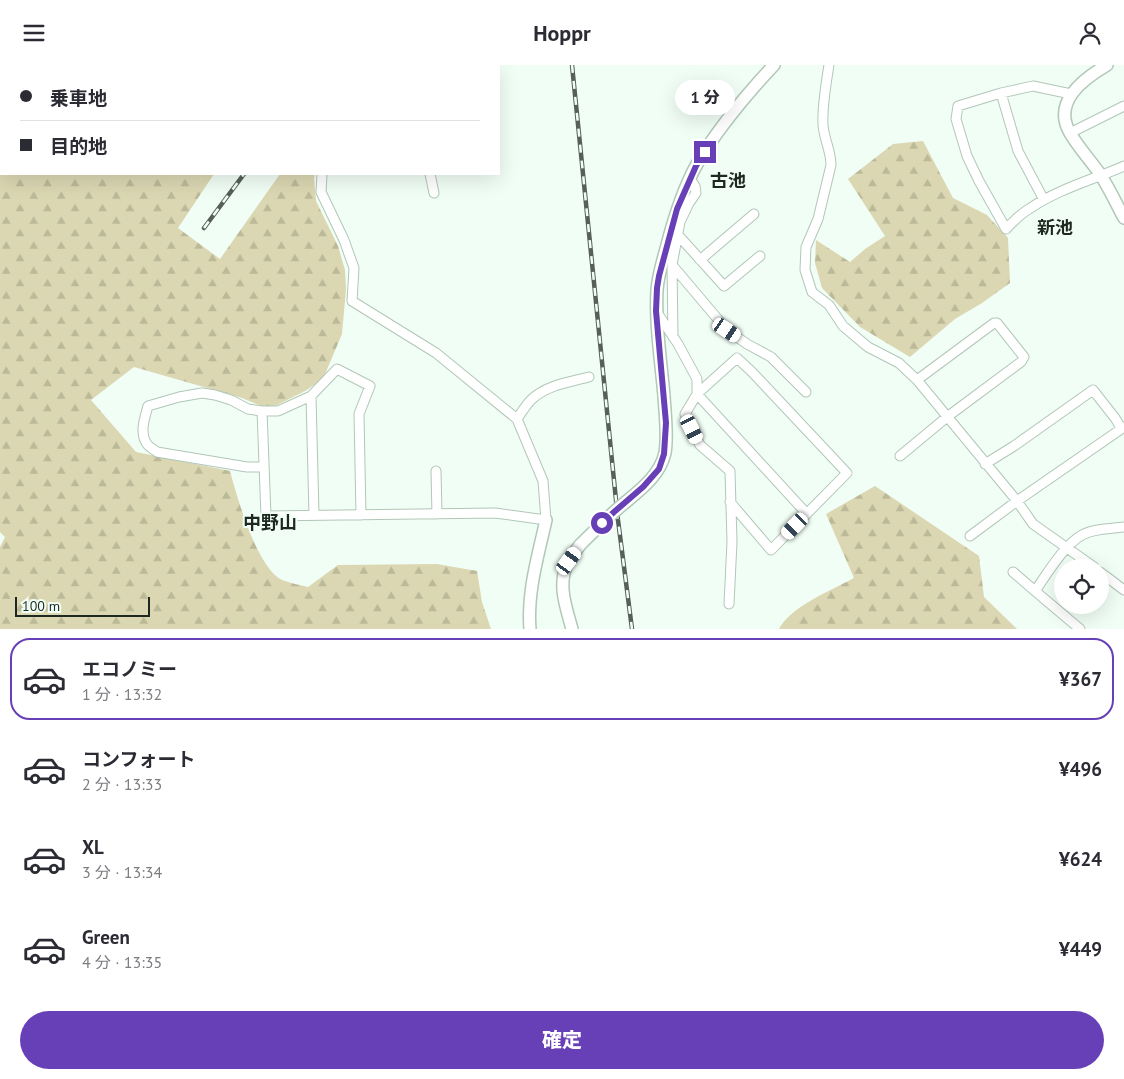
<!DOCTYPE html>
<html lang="ja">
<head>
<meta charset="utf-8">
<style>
  body { margin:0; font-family:"PT Sans","Noto Sans JP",sans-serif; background:#f7f7f7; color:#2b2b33; height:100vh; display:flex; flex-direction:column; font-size:19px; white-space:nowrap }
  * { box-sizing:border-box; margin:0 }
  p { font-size:16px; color:#7c7c81 }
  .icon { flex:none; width:28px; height:28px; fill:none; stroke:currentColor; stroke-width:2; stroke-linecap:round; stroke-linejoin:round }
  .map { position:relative; height:564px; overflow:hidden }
  .panel { display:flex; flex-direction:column; background:#fff; flex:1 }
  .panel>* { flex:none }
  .top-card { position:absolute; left:0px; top:0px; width:500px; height:110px; box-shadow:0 5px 20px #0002; display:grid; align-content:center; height:110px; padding:0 20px; background:#fff }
  .fabs { position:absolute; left:1054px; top:494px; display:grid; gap:10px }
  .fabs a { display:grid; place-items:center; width:55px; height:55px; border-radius:50%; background:#fff; box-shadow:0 5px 20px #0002; font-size:25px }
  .scale { position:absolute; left:15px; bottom:12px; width:135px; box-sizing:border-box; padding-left:5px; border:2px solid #1f2722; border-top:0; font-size:14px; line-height:18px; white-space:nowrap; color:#1f2722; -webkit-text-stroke:4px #f1fef5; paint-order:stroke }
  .end { position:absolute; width:22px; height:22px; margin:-11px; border:6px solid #673fb7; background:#fff; box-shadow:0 0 0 2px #fff }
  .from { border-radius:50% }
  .bubble { position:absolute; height:35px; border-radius:18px; background:#fff; box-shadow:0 5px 20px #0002; font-size:16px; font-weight:800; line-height:35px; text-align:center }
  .car { position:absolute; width:15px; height:30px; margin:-15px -8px; border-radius:6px; box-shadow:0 0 4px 1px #0007; background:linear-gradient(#fff 24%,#345 0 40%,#fff 0 76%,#345 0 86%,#fff 0) }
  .top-card b { display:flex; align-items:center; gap:18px; height:48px; font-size:19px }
  .top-card b+b { border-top:1px solid #e1e1e2 }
  .top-card i { width:12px; height:12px; background:#2b2b33 }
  ul { padding:9px 0 0; list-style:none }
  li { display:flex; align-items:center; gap:15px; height:82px; margin:0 10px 8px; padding:0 10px; border:2px solid transparent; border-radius:20px }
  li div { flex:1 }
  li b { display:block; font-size:19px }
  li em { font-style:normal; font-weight:800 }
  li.on { border-color:#673fb7 }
  li>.icon { width:45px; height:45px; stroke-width:1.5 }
  .primary-button { display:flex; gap:10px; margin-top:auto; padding:10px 20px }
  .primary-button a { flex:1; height:58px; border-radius:30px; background:#673fb7; color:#fff; font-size:20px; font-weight:800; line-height:58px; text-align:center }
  header { display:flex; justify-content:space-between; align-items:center; height:65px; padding:0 20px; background:#fff; font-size:22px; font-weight:800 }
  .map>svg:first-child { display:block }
  .forest { fill:url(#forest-firs) }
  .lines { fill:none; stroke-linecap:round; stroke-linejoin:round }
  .street-casing { stroke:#b1c7b8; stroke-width:11 }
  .secondary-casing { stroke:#b1c7b8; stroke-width:14 }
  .street { stroke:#fff; stroke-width:9 }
  .secondary { stroke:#fff; stroke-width:11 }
  .rail-casing { stroke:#565f59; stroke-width:4.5 }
  .rail { stroke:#f1fef5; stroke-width:2.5; stroke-dasharray:8; stroke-linecap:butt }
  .secondary-bridge-casing { stroke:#b1c7b8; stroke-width:14; stroke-linecap:butt }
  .secondary-bridge { stroke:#fff; stroke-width:11 }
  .route { stroke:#673fb7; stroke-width:6 }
  .labels { text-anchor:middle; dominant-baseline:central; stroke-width:4; stroke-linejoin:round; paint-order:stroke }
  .quarter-label { font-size:18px; font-weight:bold; fill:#1f2722; stroke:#f1fef5 }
</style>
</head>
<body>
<header><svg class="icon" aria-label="menu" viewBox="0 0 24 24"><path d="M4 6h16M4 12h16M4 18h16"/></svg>Hoppr<svg class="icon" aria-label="person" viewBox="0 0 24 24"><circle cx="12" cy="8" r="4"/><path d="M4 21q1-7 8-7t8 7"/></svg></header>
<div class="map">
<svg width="1124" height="564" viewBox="0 0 1124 564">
  <defs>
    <pattern id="forest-firs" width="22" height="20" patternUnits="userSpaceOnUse" patternTransform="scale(1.25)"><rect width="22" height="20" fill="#dbd7b2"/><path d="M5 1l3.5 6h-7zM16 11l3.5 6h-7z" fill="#bcb999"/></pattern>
  </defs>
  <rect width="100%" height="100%" fill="#f1fef5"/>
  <!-- forest -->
  <path class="forest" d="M 0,29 L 1,29 L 1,109 L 214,109 L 178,163 L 220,194 L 280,109 L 315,109 L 314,113 L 316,136 L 338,181 L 345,205 L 346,225 L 342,269 L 323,314 L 305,326 L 269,344 L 242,333 L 134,302 L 91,335 L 136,387 L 230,406 C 237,432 257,503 282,515 C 290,518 300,520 308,522 L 338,500 L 437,499 L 477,506 L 482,537 L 491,564 L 0,564 L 0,482 L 5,472 L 0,467 Z
    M 923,76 L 953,133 L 987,150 L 1008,173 L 1010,218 L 982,238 L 955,254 L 910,292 L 860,262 L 822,223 L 815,198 L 816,175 L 850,197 L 865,184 L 885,171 L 848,114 L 893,79 Z
    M 875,421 L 979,491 L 984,532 L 1017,564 L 779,564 C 790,542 832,525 854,513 L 826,449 Z"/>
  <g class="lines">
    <defs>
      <path id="street" d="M 20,0 L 20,1
        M 148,0 L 148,1
        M 190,0 L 190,1
        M 829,0 C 826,19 822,41 823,60 C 824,74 831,86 831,100 L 818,154 L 806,182 L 805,205 L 812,227 L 829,240 L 843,261 L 868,282 L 899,298 L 917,315 L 1017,436 L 1033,459 L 1094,502
        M 419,1 L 422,0
        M 0,20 L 1,20
        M 1001,28 L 1018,86 L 1044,135
        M 1071,29 L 1033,21 L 1001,28 L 958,41 L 956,54 L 967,91 L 979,116 L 1006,164 C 1013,157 1020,149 1029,144 C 1058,124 1092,115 1124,101
        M 1070,68 L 1124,41
        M 430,109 L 434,128
        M 678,170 L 724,221 L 760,191
        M 700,195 L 754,149
        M 672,200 L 727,265 L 747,279 L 771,292 L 806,327
        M 656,246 L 678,279 L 697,314 L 697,329 L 807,449
        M 673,272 L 672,200 L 680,157 L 689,138 L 696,128 L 695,121 L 690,114
        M 311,331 L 314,450
        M 262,346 L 266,451 L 495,448 L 546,455 L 543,416 L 517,354 L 436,288 L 352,236 L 354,203 L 344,175 L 321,127 L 322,109
        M 517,354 C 521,348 526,340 531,335 C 546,320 570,317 589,312
        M 900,391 L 947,352 L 1021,297 L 1024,292 L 997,258 L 994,258 L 917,315
        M 985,399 L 1014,381 L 1093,325 L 1115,353 L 1121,363
        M 264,402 L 247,402 L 157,387 C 153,384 149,382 147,379 C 139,368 145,352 148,341 L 179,332 L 202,328 L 215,330 L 231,335 L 248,344 L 262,346 L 278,346 L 311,331 L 337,304 L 370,321 L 359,349 L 361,450
        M 436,406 L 437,449
        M 970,471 L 1017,436 L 1124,362
        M 1013,507 L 1035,526
        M 1100,507 L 1124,525
        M 729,539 L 732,477 L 730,406 L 700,380 L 685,349 L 697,329 L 737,293 L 752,307 L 847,408 L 771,485 L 730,437
        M 1080,564 L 1035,526 C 1047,509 1064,480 1082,470 C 1094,463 1111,464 1124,462"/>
      <path id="secondary" d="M 1107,0 C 1083,14 1052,37 1070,68 C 1079,83 1090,95 1100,109 C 1109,123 1116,138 1124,153
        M 664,331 C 661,296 655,260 657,225 C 658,210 663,195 667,180 C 674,153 683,124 697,99 C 718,63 746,30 774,0
        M 530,564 C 527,527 538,491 546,455
        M 572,564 C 566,542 557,519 568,497 C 571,491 576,486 580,480"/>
    </defs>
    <!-- street casing -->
    <use href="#street" class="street-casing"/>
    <!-- secondary casing -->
    <use href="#secondary" class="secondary-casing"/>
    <!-- street -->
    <use href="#street" class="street"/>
    <!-- secondary -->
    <use href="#secondary" class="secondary"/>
    <defs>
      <path id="rail" d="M 572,0 L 618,455 L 632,564
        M 316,1 L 317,0
        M 325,1 L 326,0
        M 204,163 L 244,109"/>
    </defs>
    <!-- rail casing -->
    <use href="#rail" class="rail-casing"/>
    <!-- rail -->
    <use href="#rail" class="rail"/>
    <defs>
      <path id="secondary-bridge" d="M 580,480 C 591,469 602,458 613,448 C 631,431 659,415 665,388 C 668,370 665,349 664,331"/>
    </defs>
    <!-- secondary-bridge casing -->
    <use href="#secondary-bridge" class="secondary-bridge-casing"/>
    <!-- secondary-bridge -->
    <use href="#secondary-bridge" class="secondary-bridge"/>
  </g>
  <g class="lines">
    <!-- route -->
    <path class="route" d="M 602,458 L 614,447 L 643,422 L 659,404 L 664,389 L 666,358 L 656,246 L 657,223 L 659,211 L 677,144 L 696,101 L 705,87"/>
  </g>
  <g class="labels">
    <!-- quarter labels -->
    <g class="quarter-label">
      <text x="728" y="115">古池</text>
      <text x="1055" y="162">新池</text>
      <text x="270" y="457">中野山</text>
    </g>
  </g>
</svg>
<div class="fabs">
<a><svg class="icon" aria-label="locate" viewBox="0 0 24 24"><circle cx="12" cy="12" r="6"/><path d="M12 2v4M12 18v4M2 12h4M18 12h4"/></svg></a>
</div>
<div class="scale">100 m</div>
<i class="end from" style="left:602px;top:458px"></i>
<i class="end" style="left:705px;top:87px"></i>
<div class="bubble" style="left:675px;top:15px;width:60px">1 分</div>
<i class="car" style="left:727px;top:265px;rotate:124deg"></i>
<i class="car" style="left:692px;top:364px;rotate:154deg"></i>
<i class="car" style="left:795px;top:461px;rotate:224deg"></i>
<i class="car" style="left:569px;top:496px;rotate:36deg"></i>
<div class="top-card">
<b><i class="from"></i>乗車地</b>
<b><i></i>目的地</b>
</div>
</div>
<section class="panel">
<ul>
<li class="on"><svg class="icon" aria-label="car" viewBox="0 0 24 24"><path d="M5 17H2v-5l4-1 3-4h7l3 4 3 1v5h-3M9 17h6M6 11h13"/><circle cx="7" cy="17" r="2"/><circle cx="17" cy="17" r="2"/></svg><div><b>エコノミー</b><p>1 分 · 13:32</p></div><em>¥367</em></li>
<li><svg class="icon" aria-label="car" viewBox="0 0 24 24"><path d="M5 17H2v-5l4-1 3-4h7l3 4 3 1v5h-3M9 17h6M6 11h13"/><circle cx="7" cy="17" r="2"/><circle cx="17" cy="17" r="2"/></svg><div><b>コンフォート</b><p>2 分 · 13:33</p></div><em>¥496</em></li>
<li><svg class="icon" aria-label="car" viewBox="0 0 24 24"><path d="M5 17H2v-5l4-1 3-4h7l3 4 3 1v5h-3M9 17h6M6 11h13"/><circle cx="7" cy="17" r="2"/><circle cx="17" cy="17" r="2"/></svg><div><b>XL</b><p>3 分 · 13:34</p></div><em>¥624</em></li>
<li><svg class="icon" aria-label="car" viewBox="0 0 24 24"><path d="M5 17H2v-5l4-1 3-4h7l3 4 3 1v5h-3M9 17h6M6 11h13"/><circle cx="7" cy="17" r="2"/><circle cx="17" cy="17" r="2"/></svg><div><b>Green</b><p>4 分 · 13:35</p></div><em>¥449</em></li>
</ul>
<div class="primary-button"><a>確定</a></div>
</section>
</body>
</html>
